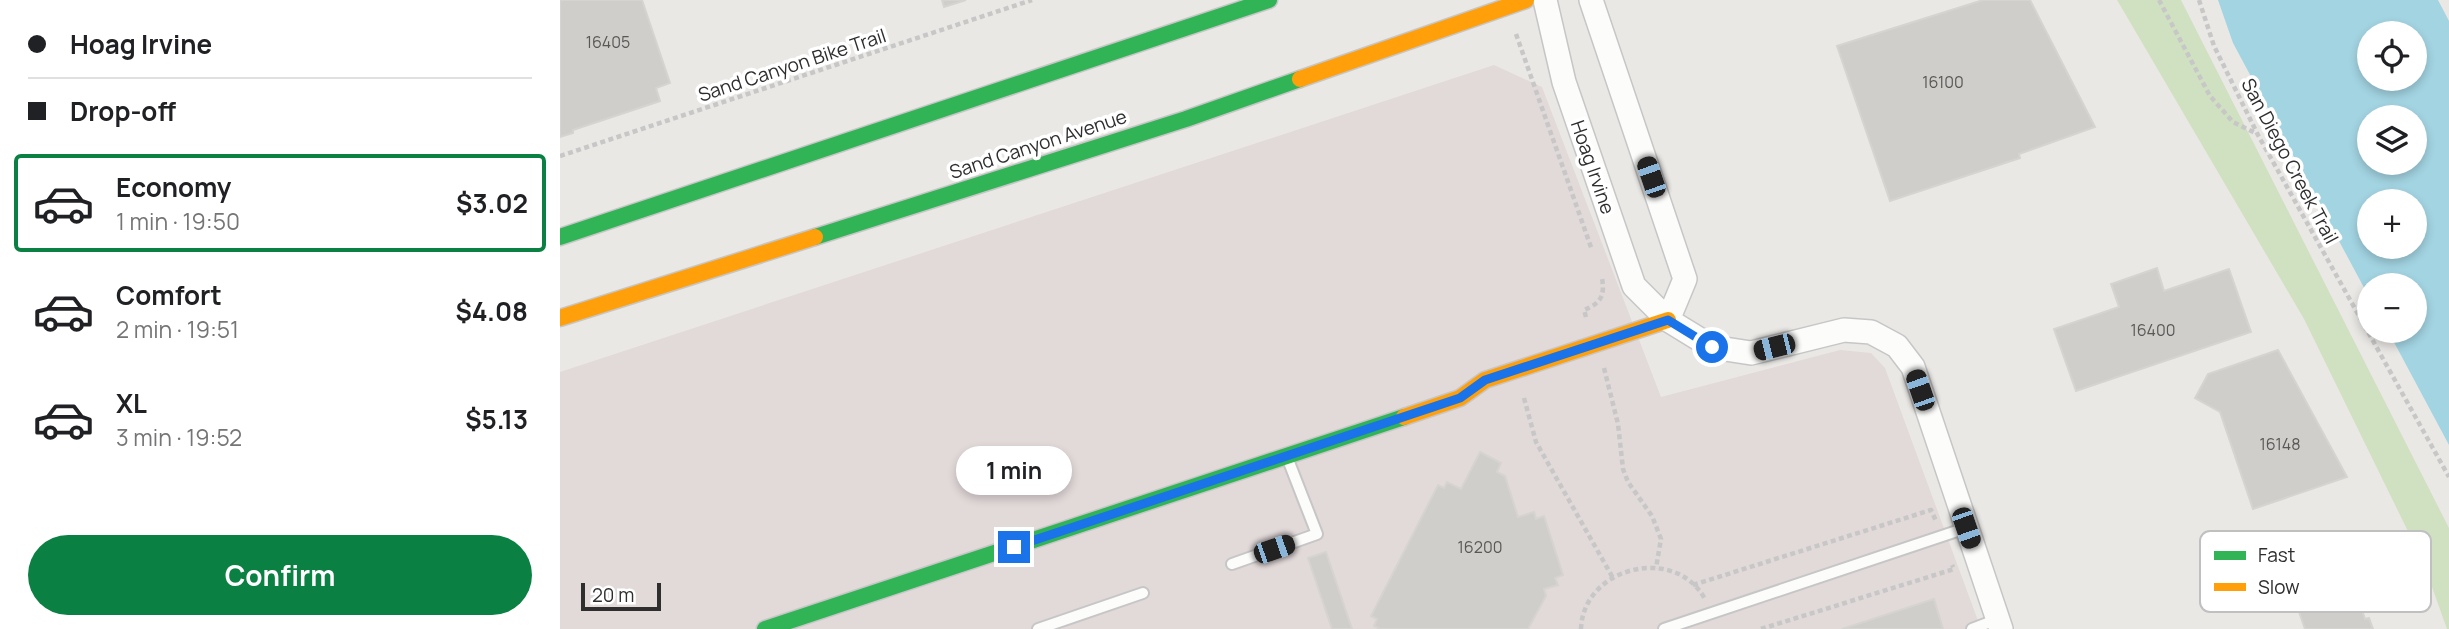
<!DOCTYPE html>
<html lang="en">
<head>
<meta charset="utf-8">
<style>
  body { margin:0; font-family:Manrope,sans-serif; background:#f2f2f2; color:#202124; height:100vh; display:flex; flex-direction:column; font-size:26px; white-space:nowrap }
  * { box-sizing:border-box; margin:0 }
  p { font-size:23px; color:#757577 }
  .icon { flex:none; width:38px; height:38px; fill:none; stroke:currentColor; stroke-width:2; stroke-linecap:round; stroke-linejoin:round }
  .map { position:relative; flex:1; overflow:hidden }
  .drawer { display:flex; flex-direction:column; background:#fff; width:560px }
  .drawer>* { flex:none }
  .banner { display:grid; align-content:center; height:154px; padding:0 28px; background:#fff }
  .buttons { position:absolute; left:1797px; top:21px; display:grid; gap:14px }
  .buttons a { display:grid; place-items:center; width:70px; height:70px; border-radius:50%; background:#fff; box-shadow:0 4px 10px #0003; font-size:35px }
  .scale { position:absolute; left:21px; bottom:18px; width:80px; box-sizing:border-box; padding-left:7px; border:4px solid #2e2e2e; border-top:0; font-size:19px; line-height:24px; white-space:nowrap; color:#2e2e2e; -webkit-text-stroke:5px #fff; paint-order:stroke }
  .end { position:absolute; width:32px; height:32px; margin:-16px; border:9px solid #1a73e8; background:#fff; box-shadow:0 0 0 4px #fff }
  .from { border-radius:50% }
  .bubble { position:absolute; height:49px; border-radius:24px; background:#fff; box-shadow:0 4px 10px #0003; font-size:23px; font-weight:700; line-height:49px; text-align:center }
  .car { position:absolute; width:21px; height:42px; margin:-21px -10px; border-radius:9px; box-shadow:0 0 5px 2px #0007; background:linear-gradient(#222 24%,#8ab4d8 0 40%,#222 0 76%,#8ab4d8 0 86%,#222 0) }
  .banner b { display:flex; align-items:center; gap:24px; height:66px; font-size:26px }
  .banner b+b { border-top:2px solid #e0e0e0 }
  .banner i { width:18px; height:18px; background:#202124 }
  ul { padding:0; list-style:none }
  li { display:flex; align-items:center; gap:21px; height:98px; margin:0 14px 10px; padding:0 14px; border:4px solid transparent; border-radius:7px }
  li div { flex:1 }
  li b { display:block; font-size:26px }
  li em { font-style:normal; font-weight:700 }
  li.active { border-color:#0b8043 }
  li>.icon { width:63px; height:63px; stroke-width:1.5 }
  .action { display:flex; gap:14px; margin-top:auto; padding:14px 28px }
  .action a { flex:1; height:80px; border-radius:42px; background:#0b8043; color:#fff; font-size:28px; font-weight:700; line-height:80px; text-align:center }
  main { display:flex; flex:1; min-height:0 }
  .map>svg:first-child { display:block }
  .medical { fill:#e2d9d9 }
  .green { fill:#d0e1c2 }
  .water { fill:#a3d4e2; fill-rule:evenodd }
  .building { fill:#d0cecb; stroke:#d6d4d1; stroke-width:2 }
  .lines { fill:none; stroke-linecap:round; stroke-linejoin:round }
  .lane-casing { stroke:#c7c6c7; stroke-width:14 }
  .street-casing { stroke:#c7c6c7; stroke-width:26 }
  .fast-casing { stroke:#c7c6c7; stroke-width:19 }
  .slow-casing { stroke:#c7c6c7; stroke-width:19 }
  .path { stroke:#c7c7c7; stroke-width:4.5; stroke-dasharray:5 3.5; stroke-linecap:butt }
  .lane { stroke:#fcfcfb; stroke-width:10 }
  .street { stroke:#fcfcfb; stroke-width:23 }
  .fast { stroke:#30b455; stroke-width:16 }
  .slow { stroke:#ff9f0a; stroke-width:16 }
  .route { stroke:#1a73e8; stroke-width:9 }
  .labels { text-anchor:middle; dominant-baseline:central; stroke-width:7; stroke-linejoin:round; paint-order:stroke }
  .number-label { font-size:16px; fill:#585857 }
  .street-label { font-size:19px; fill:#2e2e2e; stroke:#fff }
  .key { fill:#fff; stroke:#c0c0c0; stroke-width:2 }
  .key-label { font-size:19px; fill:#2e2e2e }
</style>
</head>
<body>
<main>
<section class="drawer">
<div class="banner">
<b><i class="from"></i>Hoag Irvine</b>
<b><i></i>Drop-off</b>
</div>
<ul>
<li class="active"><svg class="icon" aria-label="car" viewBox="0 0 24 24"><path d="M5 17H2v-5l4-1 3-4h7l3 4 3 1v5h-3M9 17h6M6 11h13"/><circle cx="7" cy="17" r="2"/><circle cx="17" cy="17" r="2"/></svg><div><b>Economy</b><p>1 min · 19:50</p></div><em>$3.02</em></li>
<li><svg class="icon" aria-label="car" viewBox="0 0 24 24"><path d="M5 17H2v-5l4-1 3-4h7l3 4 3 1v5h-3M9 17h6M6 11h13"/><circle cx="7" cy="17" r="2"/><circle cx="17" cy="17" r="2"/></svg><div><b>Comfort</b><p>2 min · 19:51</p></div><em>$4.08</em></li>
<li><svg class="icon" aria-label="car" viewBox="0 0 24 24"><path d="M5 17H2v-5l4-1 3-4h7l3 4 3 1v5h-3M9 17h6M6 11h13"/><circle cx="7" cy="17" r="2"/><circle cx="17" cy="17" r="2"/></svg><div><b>XL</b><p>3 min · 19:52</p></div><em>$5.13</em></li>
</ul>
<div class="action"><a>Confirm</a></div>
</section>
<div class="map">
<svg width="1889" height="629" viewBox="0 0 1889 629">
  <rect width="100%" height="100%" fill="#eae8e5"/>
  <!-- medical -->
  <path class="medical" d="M 934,65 L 982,87 L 1101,397 L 1280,350 L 1311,353 L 1325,368 L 1421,629 L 0,629 L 0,372 Z"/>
  <!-- green -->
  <path class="green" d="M 1557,0 L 1621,0 L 1889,528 L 1889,629 L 1887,629 L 1863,562 L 1744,319 Z"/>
  <!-- water -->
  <path class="water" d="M 1658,0 L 1878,0 L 1889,21 L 1889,445 L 1828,331 L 1855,331 L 1855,285 L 1810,285 L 1809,297 L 1673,43 ZM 1810,33 L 1855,33 L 1855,79 L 1810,79 ZM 1810,117 L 1855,117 L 1855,163 L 1810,163 ZM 1810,201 L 1855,201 L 1855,247 L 1810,247 Z"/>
  <!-- building -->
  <path class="building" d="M 3,0 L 82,0 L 110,83 L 96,88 L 100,101 L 13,130 L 13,133 L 0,137 L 0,1 Z
    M 382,0 L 406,0 L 384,7 Z
    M 1423,0 L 1470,0 L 1535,127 L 1459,154 L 1460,158 L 1330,201 L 1277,46 Z
    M 1597,268 L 1604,291 L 1669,269 L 1691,332 L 1516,391 L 1494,329 L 1559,307 L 1551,284 Z
    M 1718,350 L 1787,477 L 1693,509 L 1660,412 L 1635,398 L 1648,374 Z
    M 920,452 L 941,463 L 937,472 L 945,476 L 958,517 L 974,512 L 976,519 L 984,516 L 1003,575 L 995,578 L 998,585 L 984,589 L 986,596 L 968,629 L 820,629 L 814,626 L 817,619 L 811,616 L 878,485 L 884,488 L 887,482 L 901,489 Z
    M 766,552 L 792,629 L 772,629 L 748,558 Z
    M 1781,555 L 1785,568 L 1788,567 L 1805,619 L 1809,618 L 1813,629 L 1745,629 L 1730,586 L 1743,582 L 1739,570 Z
    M 1374,599 L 1383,629 L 1282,629 Z"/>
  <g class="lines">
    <defs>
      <path id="lane" d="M 672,564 L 757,534 L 727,457
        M 478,629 L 583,593
        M 1104,629 L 1406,528
        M 1412,629 L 1438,619"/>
      <path id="street" d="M 985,0 L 1004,82 L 1074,286 L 1108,320 L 1152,347 L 1191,353 L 1284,330 L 1311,332 L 1337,346 L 1353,367 L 1441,629
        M 1031,0 L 1125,279 L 1108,320"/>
      <path id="fast" d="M 0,237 L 709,0
        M 255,237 L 626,119 L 740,79
        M 205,629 L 844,417"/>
      <path id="slow" d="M 740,79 L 966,0
        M 0,318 L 255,237
        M 844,417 L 900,398 L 925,380 L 1108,320"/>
    </defs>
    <!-- lane casing -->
    <use href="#lane" class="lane-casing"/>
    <!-- street casing -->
    <use href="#street" class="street-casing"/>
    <!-- fast casing -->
    <use href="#fast" class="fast-casing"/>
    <!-- slow casing -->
    <use href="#slow" class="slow-casing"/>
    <!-- path -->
    <path class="path" d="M 1599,0 L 1650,96 L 1673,122 L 1697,134
      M 1639,0 L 1654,46 L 1698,135 L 1889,477
      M 956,34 L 1032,250
      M 0,156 L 472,0
      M 1026,317 L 1024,310 C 1041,303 1045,296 1042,278
      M 1044,368 L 1058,424 L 1063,469 L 1068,482 L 1092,516 L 1101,539 L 1096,568
      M 964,398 L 976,442 L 1053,578
      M 1133,585 L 1371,510 L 1376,521
      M 1021,629 C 1023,567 1115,544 1145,599
      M 1201,629 L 1394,569 L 1392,565"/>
    <!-- lane -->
    <use href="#lane" class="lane"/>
    <!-- street -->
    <use href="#street" class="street"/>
    <!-- fast -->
    <use href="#fast" class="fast"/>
    <!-- slow -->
    <use href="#slow" class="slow"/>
  </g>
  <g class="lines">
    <!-- route -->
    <path class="route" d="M 454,547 L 900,398 L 925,380 L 1108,320 L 1152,347"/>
  </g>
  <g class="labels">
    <!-- number labels -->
    <g class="number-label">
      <text x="48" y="42">16405</text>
      <text x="1383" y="82">16100</text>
      <text x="1593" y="330">16400</text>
      <text x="1720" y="444">16148</text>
      <text x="920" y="547">16200</text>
    </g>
    <!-- street labels -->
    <g class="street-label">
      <text transform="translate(232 65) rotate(-18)">Sand Canyon Bike Trail</text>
      <text transform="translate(478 144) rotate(-18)">Sand Canyon Avenue</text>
      <text transform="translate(1730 161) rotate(62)">San Diego Creek Trail</text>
      <text transform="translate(1033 167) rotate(71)">Hoag Irvine</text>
    </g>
  </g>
  <!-- legend -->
  <rect x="1640" y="531" width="231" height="81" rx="10" class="key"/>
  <rect x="1654" y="551" width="32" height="9" fill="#30b455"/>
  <rect x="1654" y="583" width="32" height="8" fill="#ff9f0a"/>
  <g class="key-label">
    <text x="1698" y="562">Fast</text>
    <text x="1698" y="594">Slow</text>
  </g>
</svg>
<div class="buttons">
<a><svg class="icon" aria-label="locate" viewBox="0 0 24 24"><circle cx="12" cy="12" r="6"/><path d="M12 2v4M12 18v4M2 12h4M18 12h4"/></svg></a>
<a><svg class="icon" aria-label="layers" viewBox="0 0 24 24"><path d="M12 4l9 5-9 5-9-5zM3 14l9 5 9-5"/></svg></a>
<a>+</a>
<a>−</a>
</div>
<div class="scale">20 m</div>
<i class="end from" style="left:1152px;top:347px"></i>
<i class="end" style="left:454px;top:547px"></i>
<div class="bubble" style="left:396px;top:446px;width:116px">1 min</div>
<i class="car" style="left:1091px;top:177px;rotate:341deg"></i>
<i class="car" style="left:1214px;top:347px;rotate:256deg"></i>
<i class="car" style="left:1360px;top:390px;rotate:341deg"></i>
<i class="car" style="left:1406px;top:528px;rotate:161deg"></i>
<i class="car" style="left:714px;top:549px;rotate:71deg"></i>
</div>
</main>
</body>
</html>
